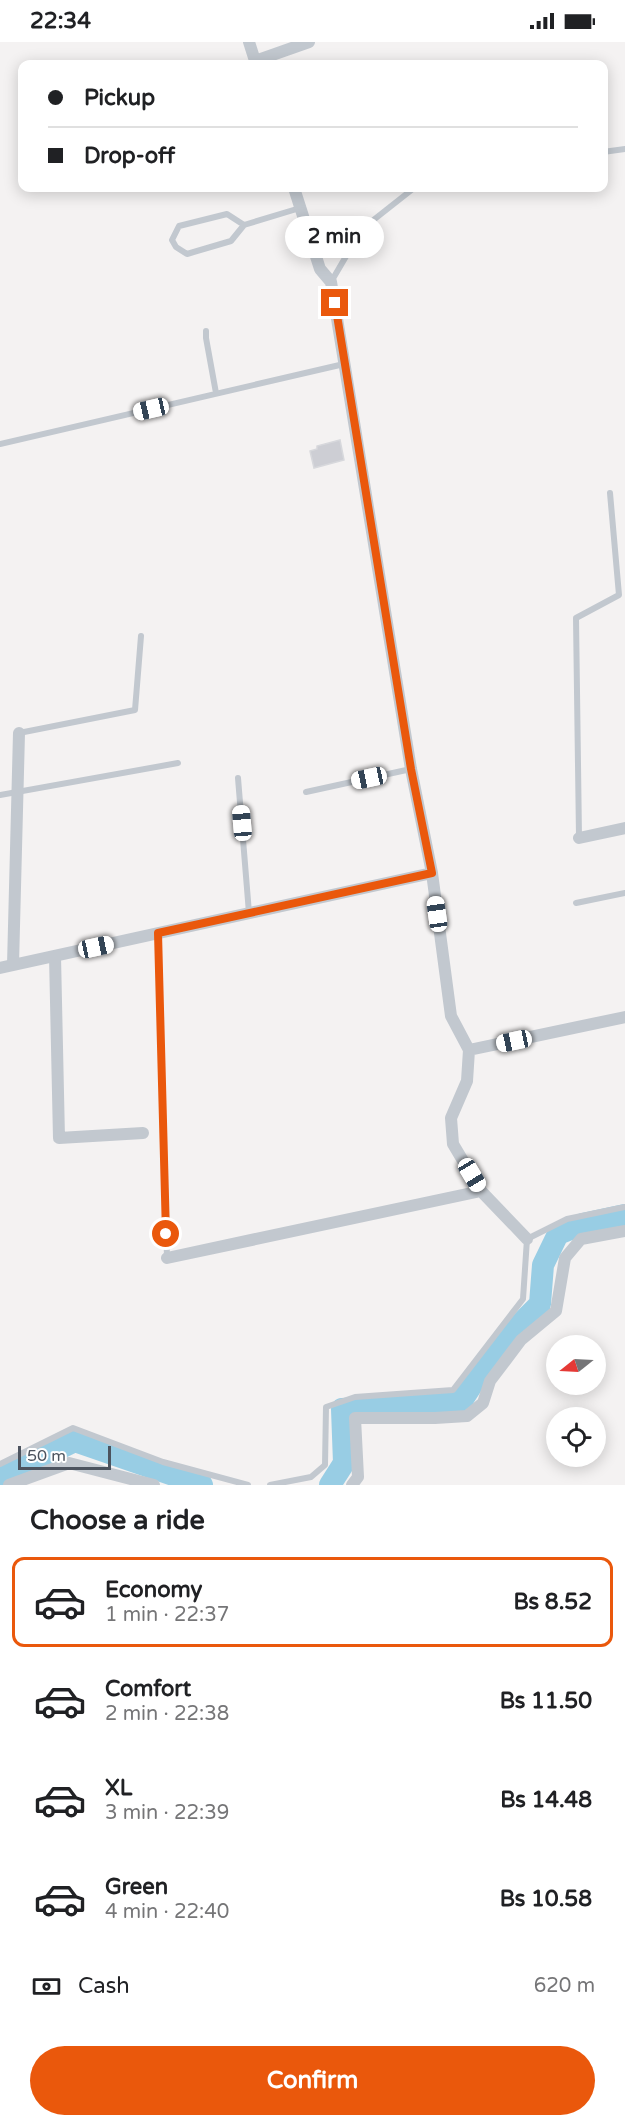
<!DOCTYPE html>
<html lang="en">
<head>
<meta charset="utf-8">
<style>
  body { margin:0; font-family:"Varela Round",sans-serif; background:#f6f6f6; color:#202124; height:100vh; display:flex; flex-direction:column; font-size:22px; white-space:nowrap }
  * { box-sizing:border-box; margin:0 }
  p { font-size:20px; color:#757577 }
  .icon { flex:none; width:33px; height:33px; fill:none; stroke:currentColor; stroke-width:2; stroke-linecap:round; stroke-linejoin:round }
  .map { position:relative; height:1443px; overflow:hidden }
  .details { display:flex; flex-direction:column; background:#fff; flex:1 }
  .details>* { flex:none }
  .top-card { position:absolute; left:18px; top:18px; width:590px; height:132px; border-radius:12px; box-shadow:0 3px 15px #0003; display:grid; align-content:center; height:132px; padding:0 30px; background:#fff }
  .needle { width:39px; rotate:252deg }
  .fabs { position:absolute; left:546px; top:1293px; display:grid; gap:12px }
  .fabs a { display:grid; place-items:center; width:60px; height:60px; border-radius:50%; background:#fff; box-shadow:0 3px 15px #0003; font-size:30px }
  .scale { position:absolute; left:18px; bottom:15px; width:93px; box-sizing:border-box; padding-left:6px; border:3px solid #4c535e; border-top:0; font-size:16px; line-height:21px; white-space:nowrap; color:#4c535e; -webkit-text-stroke:4px #fff; paint-order:stroke }
  .end { position:absolute; width:27px; height:27px; margin:-14px; border:8px solid #ea580c; background:#fff; box-shadow:0 0 0 3px #fff }
  .from { border-radius:50% }
  .bubble { position:absolute; height:42px; border-radius:21px; background:#fff; box-shadow:0 3px 15px #0003; font-size:20px; font-weight:700; line-height:42px; text-align:center }
  .car { position:absolute; width:18px; height:36px; margin:-18px -9px; border-radius:8px; box-shadow:0 0 4px 2px #0007; background:linear-gradient(#fff 24%,#345 0 40%,#fff 0 76%,#345 0 86%,#fff 0) }
  .top-card b { display:flex; align-items:center; gap:21px; height:57px; font-size:22px }
  .top-card b+b { border-top:2px solid #e0e0e0 }
  .top-card i { width:15px; height:15px; background:#202124 }
  ul { padding:0; list-style:none }
  li { display:flex; align-items:center; gap:18px; height:90px; margin:0 12px 9px; padding:0 18px; border:3px solid transparent; border-radius:12px }
  li div { flex:1 }
  li b { display:block; font-size:22px }
  li em { font-style:normal; font-weight:700 }
  li.selected { border-color:#ea580c }
  li>.icon { width:54px; height:54px; stroke-width:1.5 }
  h2 { padding:0 30px; font-size:27px; line-height:72px }
  .pay { display:flex; align-items:center; gap:15px; height:66px; padding:0 30px; font-size:22px }
  .pay p { margin-inline-start:auto }
  .primary-button { display:flex; gap:12px; margin-top:auto; padding:12px 30px }
  .primary-button a { flex:1; height:69px; border-radius:36px; background:#ea580c; color:#fff; font-size:24px; font-weight:700; line-height:69px; text-align:center }
  .status { display:flex; justify-content:space-between; align-items:center; height:42px; padding:0 30px; background:#fff; direction:ltr }
  .status svg { height:16px; fill:currentColor }
  .map>svg:first-child { display:block }
  .lines { fill:none; stroke-linecap:round; stroke-linejoin:round }
  .river { stroke:#98cde4; stroke-width:22 }
  .building { fill:#cdced4; stroke:#d7d8dc; stroke-width:1.5 }
  .service { stroke:#c2c8cf; stroke-width:6 }
  .minor { stroke:#c2c8cf; stroke-width:12 }
  .route { stroke:#ea580c; stroke-width:8 }
</style>
</head>
<body>
<div class="status"><b>22:34</b><svg viewBox="0 0 49 12"><path d="M0 12V9h3v3zM5 12V6h3v6zM10 12V3h3v9zM15 12V0h3v12zM26 1h20v11H26zM47 4h2v5h-2z"/></svg></div>
<div class="map">
<svg width="625" height="1443" viewBox="0 0 625 1443">
  <rect width="100%" height="100%" fill="#f4f2f2"/>
  <g class="lines">
    <!-- river -->
    <path class="river" d="M 0,1436 L 75,1399 L 202,1443
      M 330,1443 L 344,1421 L 342,1367 L 461,1360 L 496,1306 L 540,1262 L 543,1223 L 558,1192 L 583,1182 L 625,1173"/>
  </g>
  <!-- building -->
  <path class="building" d="M 340,398 L 344,418 L 314,426 L 310,409 L 317,407 L 317,404 Z"/>
  <g class="lines">
    <!-- service -->
    <path class="service" d="M 603,110 L 625,107
      M 244,183 L 231,199 L 187,212 L 176,205 L 172,198 L 179,184 L 227,172 L 244,183 L 300,166
      M 331,240 L 362,187 L 414,146
      M 206,289 L 206,296 L 216,351
      M 0,402 L 344,322
      M 19,691 L 135,668 L 141,594
      M 238,736 L 249,871
      M 306,750 L 411,727
      M 0,753 L 178,721
      M 579,795 L 576,576 L 619,553 L 610,451
      M 576,861 L 625,851
      M 158,891 L 167,1216
      M 0,1422 L 73,1386 L 163,1420 L 248,1443
      M 270,1443 L 311,1435 L 325,1423 L 326,1365 L 355,1355 L 453,1348 L 523,1257 L 527,1197 L 567,1177 L 625,1165"/>
    <!-- minor -->
    <path class="minor" d="M 249,0 L 256,22
      M 255,19 L 309,0
      M 294,146 L 320,227 L 331,240 L 411,727 L 432,831 L 451,974 L 469,1008 L 467,1039 L 451,1076 L 453,1102 L 481,1149 L 527,1197
      M 579,796 L 625,786
      M 55,914 L 59,1096 L 143,1091
      M 13,923 L 19,691
      M 0,926 L 432,831
      M 469,1008 L 625,975
      M 167,1216 L 481,1149
      M 9,1443 L 69,1421 L 154,1443
      M 352,1443 L 358,1435 L 355,1376 L 435,1376 L 467,1374 L 483,1361 L 490,1339 L 521,1298 L 556,1269 L 565,1216 L 581,1197 L 625,1189"/>
  </g>
  <g class="lines">
    <!-- route -->
    <path class="route" d="M 166,1192 L 158,891 L 432,831 L 411,727 L 335,261"/>
  </g>
</svg>
<div class="fabs">
<a><svg class="needle" viewBox="-14 -14 28 28"><path d="M0-13l5 13h-10z" fill="#e53935"/><path d="M0 13l5-13h-10z" fill="#757577"/></svg></a>
<a><svg class="icon" aria-label="locate" viewBox="0 0 24 24"><circle cx="12" cy="12" r="6"/><path d="M12 2v4M12 18v4M2 12h4M18 12h4"/></svg></a>
</div>
<div class="scale">50 m</div>
<i class="end from" style="left:166px;top:1192px"></i>
<i class="end" style="left:335px;top:261px"></i>
<div class="bubble" style="left:285px;top:174px;width:99px">2 min</div>
<i class="car" style="left:151px;top:367px;rotate:257deg"></i>
<i class="car" style="left:369px;top:736px;rotate:258deg"></i>
<i class="car" style="left:242px;top:781px;rotate:355deg"></i>
<i class="car" style="left:437px;top:872px;rotate:352deg"></i>
<i class="car" style="left:96px;top:905px;rotate:78deg"></i>
<i class="car" style="left:514px;top:999px;rotate:258deg"></i>
<i class="car" style="left:472px;top:1133px;rotate:149deg"></i>
<div class="top-card">
<b><i class="from"></i>Pickup</b>
<b><i></i>Drop-off</b>
</div>
</div>
<section class="details">
<h2>Choose a ride</h2>
<ul>
<li class="selected"><svg class="icon" aria-label="car" viewBox="0 0 24 24"><path d="M5 17H2v-5l4-1 3-4h7l3 4 3 1v5h-3M9 17h6M6 11h13"/><circle cx="7" cy="17" r="2"/><circle cx="17" cy="17" r="2"/></svg><div><b>Economy</b><p>1 min · 22:37</p></div><em>Bs 8.52</em></li>
<li><svg class="icon" aria-label="car" viewBox="0 0 24 24"><path d="M5 17H2v-5l4-1 3-4h7l3 4 3 1v5h-3M9 17h6M6 11h13"/><circle cx="7" cy="17" r="2"/><circle cx="17" cy="17" r="2"/></svg><div><b>Comfort</b><p>2 min · 22:38</p></div><em>Bs 11.50</em></li>
<li><svg class="icon" aria-label="car" viewBox="0 0 24 24"><path d="M5 17H2v-5l4-1 3-4h7l3 4 3 1v5h-3M9 17h6M6 11h13"/><circle cx="7" cy="17" r="2"/><circle cx="17" cy="17" r="2"/></svg><div><b>XL</b><p>3 min · 22:39</p></div><em>Bs 14.48</em></li>
<li><svg class="icon" aria-label="car" viewBox="0 0 24 24"><path d="M5 17H2v-5l4-1 3-4h7l3 4 3 1v5h-3M9 17h6M6 11h13"/><circle cx="7" cy="17" r="2"/><circle cx="17" cy="17" r="2"/></svg><div><b>Green</b><p>4 min · 22:40</p></div><em>Bs 10.58</em></li>
</ul>
<div class="pay"><svg class="icon" aria-label="cash" viewBox="0 0 24 24"><path d="M3 7h18v10H3z"/><circle cx="12" cy="12" r="2"/></svg>Cash<p>620 m</p></div>
<div class="primary-button"><a>Confirm</a></div>
</section>
</body>
</html>
